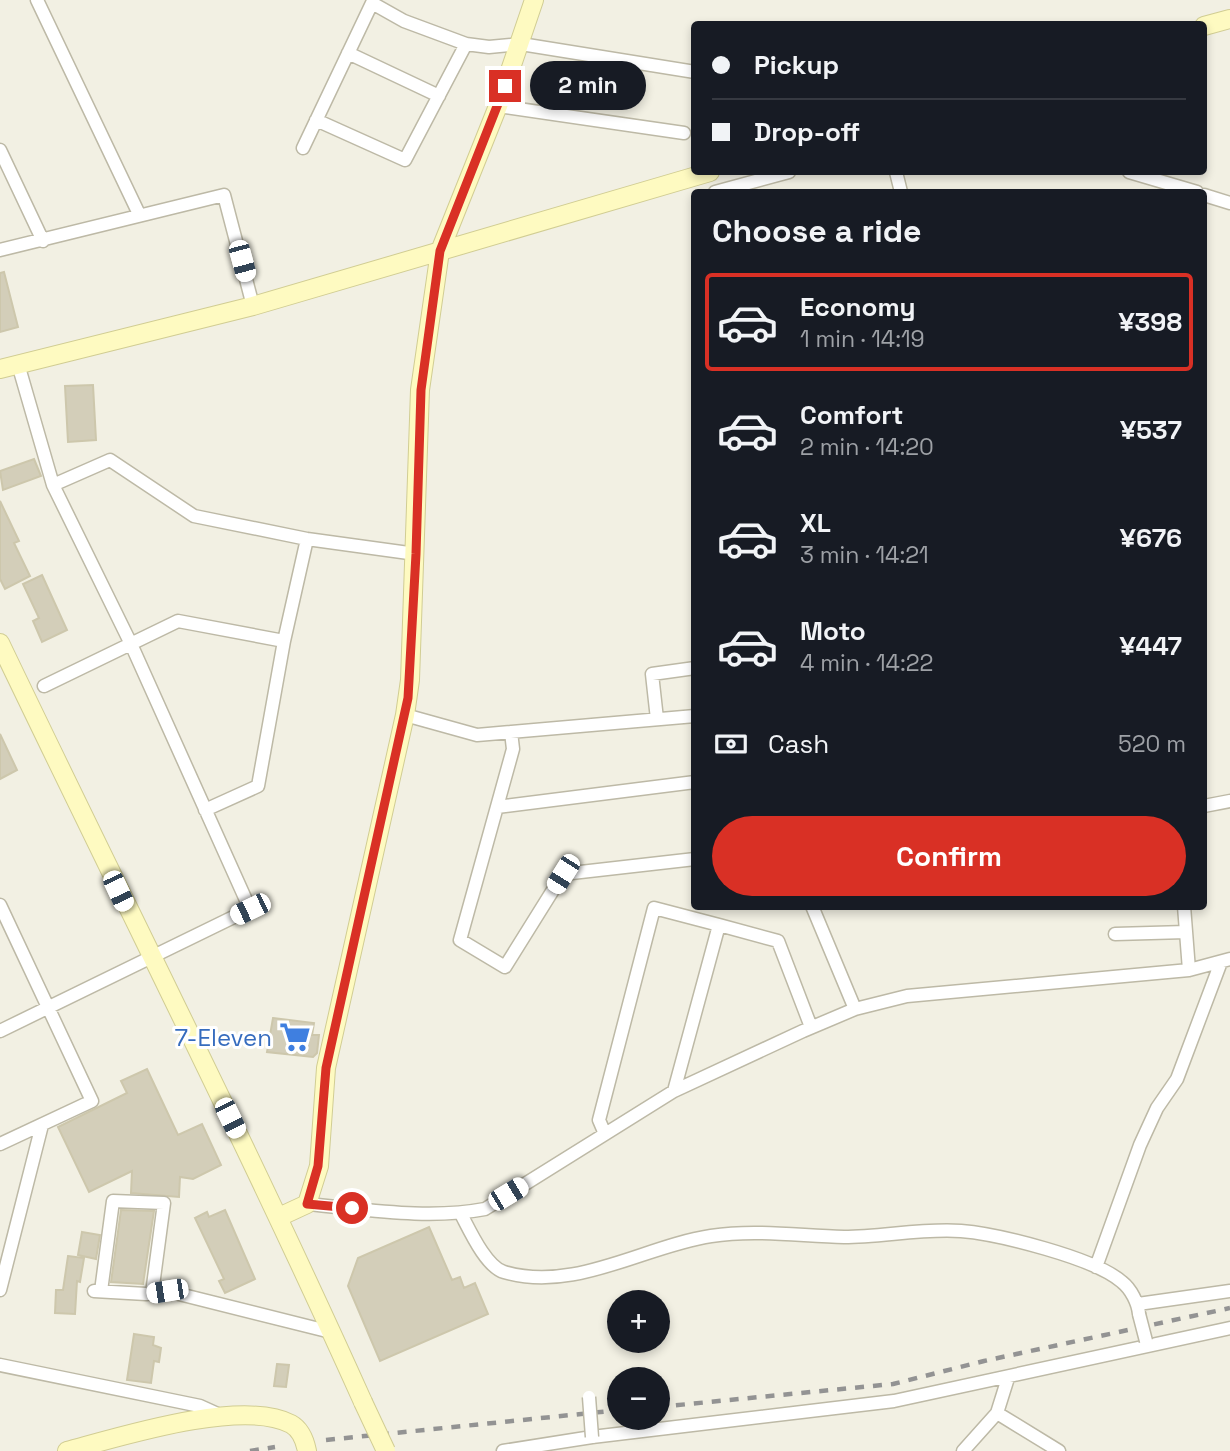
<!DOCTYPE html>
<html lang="en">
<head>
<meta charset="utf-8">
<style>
  body { margin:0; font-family:"Space Grotesk",sans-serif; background:#242831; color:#f1f3f6; height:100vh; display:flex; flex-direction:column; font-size:26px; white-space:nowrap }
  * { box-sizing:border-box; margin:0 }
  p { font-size:23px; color:#9ea1a6 }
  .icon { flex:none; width:38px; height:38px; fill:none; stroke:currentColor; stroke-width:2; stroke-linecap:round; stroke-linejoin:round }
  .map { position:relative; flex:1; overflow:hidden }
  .panel { position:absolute; left:691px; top:189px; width:516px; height:721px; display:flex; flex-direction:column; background:#171b24; border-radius:7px; box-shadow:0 4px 10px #0003 }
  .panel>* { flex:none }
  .hud { position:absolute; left:691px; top:21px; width:516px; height:154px; border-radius:7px; box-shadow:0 4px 10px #0003; display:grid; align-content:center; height:154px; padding:0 21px; background:#171b24 }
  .fabs { position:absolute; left:607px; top:1290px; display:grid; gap:14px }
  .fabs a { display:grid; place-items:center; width:63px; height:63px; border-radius:50%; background:#171b24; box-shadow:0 4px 10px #0003; font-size:35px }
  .end { position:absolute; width:32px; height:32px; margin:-16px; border:9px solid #d93025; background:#fff; box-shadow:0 0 0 4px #fff }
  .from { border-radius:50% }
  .bubble { position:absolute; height:49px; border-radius:24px; background:#171b24; box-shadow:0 4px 10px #0003; font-size:23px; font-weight:700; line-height:49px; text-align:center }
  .car { position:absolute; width:21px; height:42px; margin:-21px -10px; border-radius:9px; box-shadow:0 0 5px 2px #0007; background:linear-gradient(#fff 24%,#345 0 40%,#fff 0 76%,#345 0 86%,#fff 0) }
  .hud b { display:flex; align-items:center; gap:24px; height:66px; font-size:26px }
  .hud b+b { border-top:2px solid #363941 }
  .hud i { width:18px; height:18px; background:#f1f3f6 }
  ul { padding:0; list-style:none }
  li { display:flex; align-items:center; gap:21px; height:98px; margin:0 14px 10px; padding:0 7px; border:4px solid transparent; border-radius:7px }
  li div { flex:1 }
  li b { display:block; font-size:26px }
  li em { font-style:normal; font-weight:700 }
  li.active { border-color:#d93025 }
  li>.icon { width:63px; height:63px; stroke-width:1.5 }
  h2 { padding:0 21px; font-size:32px; line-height:84px }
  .pay { display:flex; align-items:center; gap:18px; height:77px; padding:0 21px; font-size:26px }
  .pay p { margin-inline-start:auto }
  .action { display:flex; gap:14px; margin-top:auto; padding:14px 21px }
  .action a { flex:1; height:80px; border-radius:42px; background:#d93025; color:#fff; font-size:28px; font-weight:700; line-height:80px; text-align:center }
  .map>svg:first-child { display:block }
  .building { fill:#d3ceb9; stroke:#cdc7ac; stroke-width:2 }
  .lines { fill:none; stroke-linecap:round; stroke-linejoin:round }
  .street-casing { stroke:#bdb9a6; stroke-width:15 }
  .secondary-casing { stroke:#d1cd93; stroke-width:20 }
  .street { stroke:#fff; stroke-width:12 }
  .secondary { stroke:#fefac1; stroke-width:18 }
  .rail { stroke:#939393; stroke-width:4.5; stroke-dasharray:9 9; stroke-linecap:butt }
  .street-bridge-casing { stroke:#bdb9a6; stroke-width:15; stroke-linecap:butt }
  .secondary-bridge-casing { stroke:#d1cd93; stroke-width:20; stroke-linecap:butt }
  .street-bridge { stroke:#fff; stroke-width:12 }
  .secondary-bridge { stroke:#fefac1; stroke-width:18 }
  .route { stroke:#d93025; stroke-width:9 }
  .labels { text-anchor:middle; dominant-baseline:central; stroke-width:6; stroke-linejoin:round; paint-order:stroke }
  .shop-label { font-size:24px; fill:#366cbe; stroke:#fff; text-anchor:end }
</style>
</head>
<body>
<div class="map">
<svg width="1230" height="1451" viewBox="0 0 1230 1451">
  <rect width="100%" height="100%" fill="#f2f0e3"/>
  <!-- building -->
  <path class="building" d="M 4,272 L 18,327 L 0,332 L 0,273 Z
    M 93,385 L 96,440 L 68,442 L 65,386 Z
    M 34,459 L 41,476 L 3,490 L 0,471 Z
    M 0,501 L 19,541 L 14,543 L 30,576 L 5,589 L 0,579 Z
    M 42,575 L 67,630 L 42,642 L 33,621 L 39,618 L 23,584 Z
    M 0,734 L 17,770 L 0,779 Z
    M 273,1018 L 314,1023 L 312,1035 L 319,1035 L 317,1053 L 313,1057 L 267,1052 Z
    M 147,1069 L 178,1135 L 202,1124 L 221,1165 L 193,1179 L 180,1177 L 179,1197 L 131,1193 L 132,1171 L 89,1192 L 58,1127 L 127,1093 L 121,1081 Z
    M 121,1210 L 154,1211 L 143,1284 L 111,1282 Z
    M 225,1210 L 255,1279 L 225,1293 L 219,1281 L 224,1279 L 195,1218 L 207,1212 L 209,1217 Z
    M 429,1227 L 452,1280 L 460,1277 L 464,1288 L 475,1283 L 488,1314 L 380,1361 L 348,1286 L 358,1258 Z
    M 82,1232 L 100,1235 L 96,1259 L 78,1255 Z
    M 68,1256 L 84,1258 L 80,1282 L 77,1281 L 75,1314 L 55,1313 L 56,1290 L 63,1290 Z
    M 134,1334 L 154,1337 L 153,1345 L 161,1348 L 159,1362 L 154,1361 L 151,1383 L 127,1380 Z
    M 277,1364 L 289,1365 L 286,1387 L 274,1386 Z"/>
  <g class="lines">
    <defs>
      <path id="street" d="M 37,0 L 139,214
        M 348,53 L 439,96
        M 498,106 L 684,133
        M 316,120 L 405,160 L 466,44
        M 303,148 L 372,3 L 404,21 L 466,44 L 489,47 L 521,44 L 695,72
        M 0,150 L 43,241
        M 896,172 L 901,192
        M 1129,172 L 1197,192
        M 715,192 L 789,172
        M 1204,195 L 1230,203
        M 0,250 L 224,195 L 253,306
        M 53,485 L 110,460 L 194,516 L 307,539 L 416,554
        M 44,686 L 178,621 L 284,641
        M 405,715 L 477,735 L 695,716
        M 657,719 L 652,674 L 695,668
        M 511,732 L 513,749 L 460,940 L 505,967 L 563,874 L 695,859
        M 1204,806 L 1230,801
        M 497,807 L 695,782
        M 205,810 L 258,786 L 284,641 L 307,539
        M 0,905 L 92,1101 L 0,1144
        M 812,906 L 855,1009
        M 1184,906 L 1189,970
        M 719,925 L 778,941 L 811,1027
        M 1115,934 L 1186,932
        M 0,1031 L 250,909 L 131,644 L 53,485 L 18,364
        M 605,1134 L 599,1120 L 654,908 L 719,925 L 674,1091
        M 307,1204 C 365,1209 427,1220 485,1209 L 674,1091 L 803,1031 L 855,1009 L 907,996 L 1189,970 L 1230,959
        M 461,1214 C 469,1229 486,1267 504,1272 C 574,1293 644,1246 711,1236 C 755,1229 800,1236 844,1237 C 882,1237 923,1228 961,1231 C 998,1234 1095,1258 1122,1282 C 1131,1289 1138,1303 1139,1314
        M 1096,1267 L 1140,1145 L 1157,1108 L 1177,1079 L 1221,962
        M 0,1290 L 42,1125
        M 94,1291 L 146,1294 L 167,1291 L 331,1332
        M 101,1291 L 113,1201 L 164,1203 L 152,1293
        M 1138,1304 L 1230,1291
        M 0,1365 L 200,1406 L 222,1416
        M 997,1413 L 1059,1451
        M 503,1451 L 592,1437 L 894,1401 L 1230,1328
        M 963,1451 L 997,1413 L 1008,1378"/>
      <path id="secondary" d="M 1204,26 L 1230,19
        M 0,369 L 253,306 L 710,172
        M 0,643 C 121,896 248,1146 363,1402
        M 279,1217 L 307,1204 L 319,1166 L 326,1068 L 405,715 L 410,680 L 420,390 L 440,251 L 498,106 L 534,0
        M 67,1451 C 119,1437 242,1398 291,1424 C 300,1429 305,1441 307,1451"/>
    </defs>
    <!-- street casing -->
    <use href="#street" class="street-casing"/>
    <!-- secondary casing -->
    <use href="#secondary" class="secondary-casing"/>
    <!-- street -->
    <use href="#street" class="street"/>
    <!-- secondary -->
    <use href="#secondary" class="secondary"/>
    <!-- rail -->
    <path class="rail" d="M 658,1407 L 893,1384 L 984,1361 L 1230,1308
      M 326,1440 L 620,1410
      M 250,1451 L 275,1447"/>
    <defs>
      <path id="street-bridge" d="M 1139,1314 L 1146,1341
        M 589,1397 L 592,1437"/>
      <path id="secondary-bridge" d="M 363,1402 L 386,1451"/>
    </defs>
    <!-- street-bridge casing -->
    <use href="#street-bridge" class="street-bridge-casing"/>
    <!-- secondary-bridge casing -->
    <use href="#secondary-bridge" class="secondary-bridge-casing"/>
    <!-- street-bridge -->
    <use href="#street-bridge" class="street-bridge"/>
    <!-- secondary-bridge -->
    <use href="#secondary-bridge" class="secondary-bridge"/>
  </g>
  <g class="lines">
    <!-- route -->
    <path class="route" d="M 352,1208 L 307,1204 L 318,1166 L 326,1068 L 408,698 L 416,554 L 421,390 L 440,251 L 505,86"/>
  </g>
  <!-- icons -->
  <defs>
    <symbol id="supermarket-bare" viewBox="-9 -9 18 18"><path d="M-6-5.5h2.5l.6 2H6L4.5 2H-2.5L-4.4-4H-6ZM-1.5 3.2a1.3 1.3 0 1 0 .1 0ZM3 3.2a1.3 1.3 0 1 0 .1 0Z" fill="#3f7fe0" stroke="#fff" stroke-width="2.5" paint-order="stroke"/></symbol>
  </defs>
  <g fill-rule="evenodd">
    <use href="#supermarket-bare" x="273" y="1015" width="44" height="44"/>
  </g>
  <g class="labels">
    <!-- shop labels -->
    <g class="shop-label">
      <text x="272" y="1037">7-Eleven</text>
    </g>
  </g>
</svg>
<div class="fabs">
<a>+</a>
<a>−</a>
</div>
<i class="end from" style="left:352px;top:1208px"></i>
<i class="end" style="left:505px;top:86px"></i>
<div class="bubble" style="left:530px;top:61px;width:116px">2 min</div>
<i class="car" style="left:242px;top:261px;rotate:165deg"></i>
<i class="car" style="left:563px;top:874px;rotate:212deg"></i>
<i class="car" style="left:118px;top:891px;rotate:155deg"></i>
<i class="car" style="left:250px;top:909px;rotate:244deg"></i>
<i class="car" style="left:230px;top:1118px;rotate:154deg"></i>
<i class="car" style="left:508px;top:1194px;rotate:59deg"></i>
<i class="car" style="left:167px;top:1291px;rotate:261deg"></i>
<div class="hud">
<b><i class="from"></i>Pickup</b>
<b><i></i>Drop-off</b>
</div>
<section class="panel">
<h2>Choose a ride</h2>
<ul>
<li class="active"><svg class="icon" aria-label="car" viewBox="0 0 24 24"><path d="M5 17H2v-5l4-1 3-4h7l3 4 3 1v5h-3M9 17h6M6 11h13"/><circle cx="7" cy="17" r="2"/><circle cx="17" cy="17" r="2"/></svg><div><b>Economy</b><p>1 min · 14:19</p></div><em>¥398</em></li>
<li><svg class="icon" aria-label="car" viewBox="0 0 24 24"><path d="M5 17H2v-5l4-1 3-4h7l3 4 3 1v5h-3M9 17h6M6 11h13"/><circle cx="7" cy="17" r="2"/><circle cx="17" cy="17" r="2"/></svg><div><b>Comfort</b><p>2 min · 14:20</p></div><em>¥537</em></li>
<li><svg class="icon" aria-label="car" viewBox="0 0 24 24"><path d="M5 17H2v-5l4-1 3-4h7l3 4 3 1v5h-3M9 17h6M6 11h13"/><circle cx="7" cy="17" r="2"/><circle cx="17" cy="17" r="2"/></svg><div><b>XL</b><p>3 min · 14:21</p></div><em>¥676</em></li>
<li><svg class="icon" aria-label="car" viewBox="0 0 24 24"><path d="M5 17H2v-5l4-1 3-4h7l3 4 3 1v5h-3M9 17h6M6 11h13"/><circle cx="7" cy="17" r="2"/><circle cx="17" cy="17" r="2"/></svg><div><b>Moto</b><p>4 min · 14:22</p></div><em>¥447</em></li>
</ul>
<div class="pay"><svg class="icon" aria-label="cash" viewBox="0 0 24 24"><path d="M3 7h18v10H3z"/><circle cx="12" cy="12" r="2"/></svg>Cash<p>520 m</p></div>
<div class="action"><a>Confirm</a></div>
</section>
</div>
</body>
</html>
